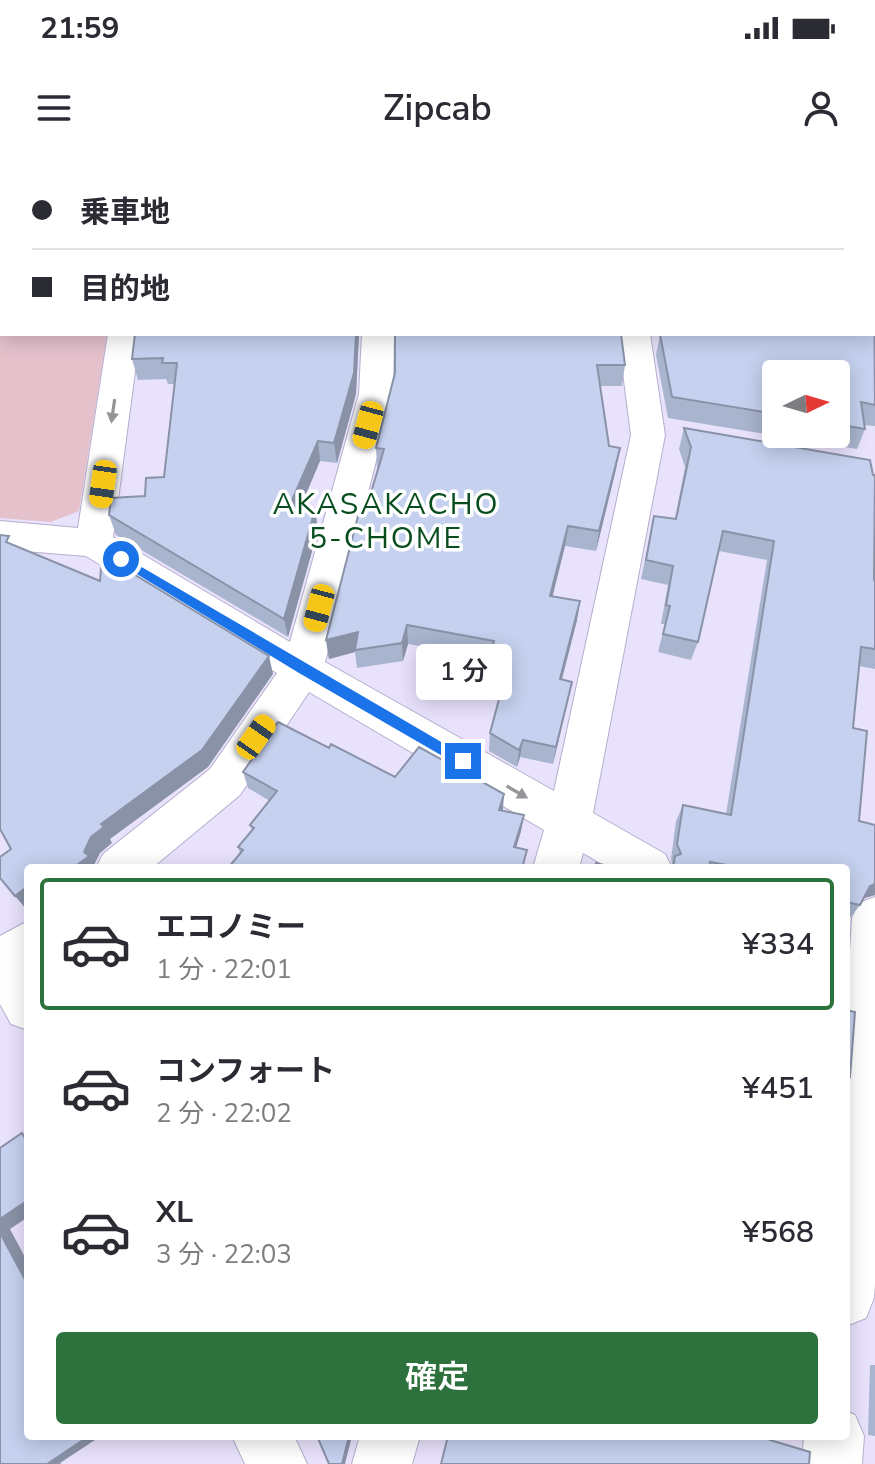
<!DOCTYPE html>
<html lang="ja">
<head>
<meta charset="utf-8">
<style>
  body { margin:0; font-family:"Nunito Sans","Noto Sans JP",sans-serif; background:#f2f2f3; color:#2b2b33; height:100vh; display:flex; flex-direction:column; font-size:30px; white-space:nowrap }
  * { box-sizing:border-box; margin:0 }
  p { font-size:26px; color:#7c7c81 }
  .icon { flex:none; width:44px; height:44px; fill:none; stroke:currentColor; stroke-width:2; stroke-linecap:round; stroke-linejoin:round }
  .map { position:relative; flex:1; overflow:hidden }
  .sheet { position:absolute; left:24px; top:704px; width:826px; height:576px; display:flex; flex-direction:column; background:#fff; border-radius:8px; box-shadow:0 4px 20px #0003 }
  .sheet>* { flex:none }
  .banner { position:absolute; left:0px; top:0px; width:876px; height:176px; box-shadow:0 4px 20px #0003; display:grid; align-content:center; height:176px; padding:0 32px; background:#fff }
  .needle { width:52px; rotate:85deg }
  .fabs { position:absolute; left:762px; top:200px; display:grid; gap:16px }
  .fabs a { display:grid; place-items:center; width:88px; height:88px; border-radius:8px; background:#fff; box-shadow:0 4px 20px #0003; font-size:40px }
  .end { position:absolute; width:36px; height:36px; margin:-18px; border:10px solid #1a73e8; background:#fff; box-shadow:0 0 0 4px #fff }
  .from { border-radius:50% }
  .bubble { position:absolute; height:56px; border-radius:8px; background:#fff; box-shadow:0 4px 20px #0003; font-size:26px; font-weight:600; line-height:56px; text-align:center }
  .car { position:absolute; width:24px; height:48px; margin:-24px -12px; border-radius:10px; box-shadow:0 0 6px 2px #0007; background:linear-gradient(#f5c518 24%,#345 0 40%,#f5c518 0 76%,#345 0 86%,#f5c518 0) }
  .banner b { display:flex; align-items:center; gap:28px; height:76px; font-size:30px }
  .banner b+b { border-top:2px solid #e1e1e2 }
  .banner i { width:20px; height:20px; background:#2b2b33 }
  ul { padding:14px 0 0; list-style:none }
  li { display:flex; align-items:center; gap:24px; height:132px; margin:0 16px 12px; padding:0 16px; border:4px solid transparent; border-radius:8px }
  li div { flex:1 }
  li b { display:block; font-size:30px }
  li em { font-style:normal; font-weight:600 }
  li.selected { border-color:#2d713c }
  li>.icon { width:72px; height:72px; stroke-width:1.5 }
  .cta { display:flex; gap:16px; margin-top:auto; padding:16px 32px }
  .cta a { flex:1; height:92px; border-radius:8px; background:#2d713c; color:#fff; font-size:32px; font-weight:600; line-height:92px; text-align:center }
  .status { display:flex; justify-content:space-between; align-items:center; height:56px; padding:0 40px; background:#fff; direction:ltr }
  .status svg { height:22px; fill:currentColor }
  header { display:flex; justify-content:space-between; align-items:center; height:104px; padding:0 32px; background:#fff; font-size:36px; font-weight:600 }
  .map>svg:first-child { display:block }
  .green { fill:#e5c1cc }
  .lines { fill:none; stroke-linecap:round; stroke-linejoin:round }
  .minor-casing { stroke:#b6aecd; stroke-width:2 }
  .minor { fill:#fff; fill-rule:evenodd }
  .wall { fill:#a9b4ce; fill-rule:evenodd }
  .shaded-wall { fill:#8a92a7 }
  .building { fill:#c5d1ef; stroke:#8a92a7; stroke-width:2 }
  .oneway { fill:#959498 }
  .route { fill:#1a73e8 }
  .labels { text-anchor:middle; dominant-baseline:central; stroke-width:7; stroke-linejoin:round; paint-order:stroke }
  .neighbourhood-label { font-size:30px; letter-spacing:2px; fill:#084d1e; stroke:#fff }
</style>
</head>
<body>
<div class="status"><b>21:59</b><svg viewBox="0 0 49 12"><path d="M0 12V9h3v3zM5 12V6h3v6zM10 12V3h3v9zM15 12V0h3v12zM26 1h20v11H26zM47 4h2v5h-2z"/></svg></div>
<header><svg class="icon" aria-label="menu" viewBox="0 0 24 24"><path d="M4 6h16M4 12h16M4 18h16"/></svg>Zipcab<svg class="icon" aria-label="person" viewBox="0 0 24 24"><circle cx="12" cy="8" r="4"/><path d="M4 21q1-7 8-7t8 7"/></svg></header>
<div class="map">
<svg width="875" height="1304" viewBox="0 0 875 1304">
  <rect width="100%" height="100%" fill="#e9e2fc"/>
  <!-- green -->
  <path class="green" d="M 0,77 L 2,174 L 107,174 L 79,351 L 51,362 L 0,358 Z"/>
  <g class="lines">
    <defs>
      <path id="minor" d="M 579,0 L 607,0 L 608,2 L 580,2 Z
        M 0,62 L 2,62 L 2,80 L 0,80 Z
        M 874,91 L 875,91 L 875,109 L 874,109 Z
        M 108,174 L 140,174 L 113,377 L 290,482 L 359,234 L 362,174 L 394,174 L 393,234 L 325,502 L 554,631 L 631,275 L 618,174 L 650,174 L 665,275 L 593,653 L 665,694 L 672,708 L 609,708 L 583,693 L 579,708 L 533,708 L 544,670 L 309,532 L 240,635 L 152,708 L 96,708 L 103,694 L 210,609 L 277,513 L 86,396 L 0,389 L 0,361 L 78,368 Z
        M 875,737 L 875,1124 L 874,1138 L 866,1158 L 846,1166 L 846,855 L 852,758 L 859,743 Z
        M 28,761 L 28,870 L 11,864 L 0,844 L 0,776 Z
        M 846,1251 L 855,1255 L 864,1276 L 862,1304 L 802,1304 L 804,1276 L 846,1276 Z
        M 232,1276 L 294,1276 L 307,1304 L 245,1304 Z
        M 360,1276 L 420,1276 L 412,1304 L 352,1304 Z"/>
    </defs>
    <!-- minor casing -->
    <use href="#minor" class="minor-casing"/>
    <!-- minor -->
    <use href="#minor" class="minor"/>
  </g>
  <!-- wall -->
  <path class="wall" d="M 0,0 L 484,0 L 484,2 L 2,2 L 2,50 L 0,50 Z
    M 793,0 L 875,0 L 875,16 L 874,2 L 793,2 Z
    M 875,125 L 875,266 L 865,265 L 865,269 L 857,289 L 668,258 L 656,195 L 660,174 ZM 776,214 L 836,214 L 836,274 L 776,274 Z
    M 135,174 L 359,174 L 356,234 L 337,303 L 320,301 L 300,348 L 315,350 L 318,370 L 288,477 L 116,375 L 109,355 L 145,336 L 164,317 L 174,224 L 168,224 L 166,219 L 138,220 L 132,199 Z
    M 625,205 L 622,226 L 600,226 L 609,286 L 620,288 L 616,309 L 596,391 L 565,386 L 552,436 L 577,460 L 562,520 L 572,522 L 553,604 L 520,597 L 517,607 L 489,591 L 490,573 L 505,516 L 489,513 L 490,499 L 408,484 L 403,501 L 357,508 L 355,492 L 329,499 L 326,480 L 378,309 L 377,308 L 376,288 L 395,213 Z
    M 684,268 L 875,420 L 875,509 L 859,506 L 853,568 L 859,661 L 875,665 L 875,735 L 864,738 L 860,745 L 849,759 L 846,758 L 846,708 L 670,708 L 672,703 L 671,699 L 676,661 L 683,645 L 726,654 L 767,400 L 719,391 L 698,482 L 691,500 L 658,492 L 665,464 L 661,464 L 668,425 L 641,419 L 654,356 L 675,359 L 685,307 L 679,289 Z
    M 329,588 L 395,617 L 502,650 L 524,655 L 521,671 L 516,687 L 525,705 L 240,693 L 238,687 L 252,670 L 250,665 L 270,641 L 248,628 L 243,612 Z
    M 870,1205 L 875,1205 L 875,1276 L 868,1275 Z"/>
  <!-- shaded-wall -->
  <path class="shaded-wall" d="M 356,174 L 359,174 L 356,234 L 337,303 L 334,283 Z
    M 318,281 L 320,301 L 292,367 L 289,347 Z
    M 620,288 L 616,309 L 596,391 L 599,371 Z
    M 315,350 L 318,370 L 288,477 L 284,459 Z
    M 568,366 L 565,386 L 548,455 L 550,436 Z
    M 580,441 L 577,460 L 557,537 L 560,519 Z
    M 407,465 L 408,484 L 403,501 L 402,483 Z
    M 358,472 L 355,492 L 329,499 L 326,480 Z
    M 269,496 L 273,514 L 208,607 L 110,679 L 112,683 L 100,693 L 94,705 L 97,708 L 73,708 L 91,677 L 101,664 Z
    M 572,522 L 568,540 L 553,604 L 556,587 Z
    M 523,580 L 520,597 L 517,607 L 519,590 Z
    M 504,634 L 503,649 L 497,665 L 499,650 Z
    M 524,655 L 521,671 L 512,702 L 514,687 Z
    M 875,724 L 875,735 L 858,740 L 870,726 Z
    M 28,726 L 28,749 L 27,750 L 15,736 Z
    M 28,1040 L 28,1057 L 10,1069 L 28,1103 L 28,1125 L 0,1073 L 0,1059 Z
    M 89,1276 L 101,1276 L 60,1303 L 61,1304 L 47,1304 Z
    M 349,1276 L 352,1276 L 345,1304 L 342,1304 Z"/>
  <!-- building -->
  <path class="building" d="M 0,0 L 369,0 L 368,2 L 2,2 L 2,29 L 0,29 Z
    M 750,0 L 780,0 L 781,2 L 751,2 Z
    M 801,0 L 875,0 L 875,4 L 874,2 L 801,2 Z
    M 874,125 L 875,245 L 861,242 L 865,269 L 836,264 L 836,214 L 776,214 L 776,254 L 672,237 L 660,174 L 874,174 Z
    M 135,174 L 356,174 L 354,213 L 334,283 L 318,281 L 289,347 L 315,350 L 284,459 L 109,355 L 111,338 L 145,336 L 146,318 L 164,317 L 177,203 L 162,203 L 163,198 L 132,199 Z
    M 395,174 L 621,174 L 625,205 L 597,205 L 609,286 L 620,288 L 599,371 L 568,366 L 550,436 L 580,441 L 560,519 L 572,522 L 556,587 L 523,580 L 519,590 L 490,573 L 510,498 L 490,495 L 494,481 L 407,465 L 402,483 L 355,490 L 358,472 L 326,480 L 358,356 L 364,356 L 384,289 L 376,288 L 395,213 Z
    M 684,268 L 870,300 L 873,315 L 875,315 L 874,420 L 875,420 L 875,489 L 861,487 L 853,568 L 867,571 L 859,661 L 875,665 L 875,724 L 870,726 L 860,745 L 846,742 L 846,708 L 743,708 L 710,702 L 709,708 L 673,708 L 675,696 L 681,694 L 677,684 L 683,645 L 731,655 L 774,381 L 723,371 L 698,482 L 663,474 L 670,446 L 666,445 L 673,406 L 646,400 L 654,356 L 676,359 L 691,287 Z
    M 0,375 L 9,376 L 6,382 L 100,421 L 102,395 L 269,496 L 202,590 L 101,664 L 104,667 L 91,677 L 84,692 L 89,696 L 73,708 L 28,708 L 28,726 L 15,736 L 0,718 L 0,697 L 11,689 L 0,669 Z
    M 278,562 L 329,588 L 331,584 L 395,617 L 419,587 L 504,634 L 499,650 L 524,655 L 514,687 L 527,690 L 522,708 L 228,708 L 243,690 L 238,687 L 254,668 L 250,665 L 277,631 L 243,612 Z
    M 596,703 L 615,708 L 595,708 Z
    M 846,850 L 855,852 L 850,917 L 846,916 Z
    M 22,973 L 28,984 L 28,1040 L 0,1059 L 0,988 Z
    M 0,1073 L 28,1125 L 28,1276 L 89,1276 L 47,1304 L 0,1304 Z
    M 317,1276 L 349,1276 L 342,1304 L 329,1304 Z
    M 448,1276 L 771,1276 L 770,1280 L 810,1292 L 809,1304 L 441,1304 Z"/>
  <!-- one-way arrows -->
  <defs><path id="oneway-solid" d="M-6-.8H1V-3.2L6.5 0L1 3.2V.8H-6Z" transform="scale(2)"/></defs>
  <g class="oneway">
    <use href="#oneway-solid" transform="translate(113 251) rotate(98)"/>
    <use href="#oneway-solid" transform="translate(517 632) rotate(30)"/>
  </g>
  <!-- route -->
  <path class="route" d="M 121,395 L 467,597 L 467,605 L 458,605 L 299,513 L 117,402 L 115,399 Z"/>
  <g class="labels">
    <!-- neighbourhood labels -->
    <g class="neighbourhood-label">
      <text x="386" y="344">AKASAKACHO<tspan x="386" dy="34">5-CHOME</tspan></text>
    </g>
  </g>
</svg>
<div class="fabs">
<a><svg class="needle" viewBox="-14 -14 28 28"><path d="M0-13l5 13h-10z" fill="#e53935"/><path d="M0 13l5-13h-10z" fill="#7c7c81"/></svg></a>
</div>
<i class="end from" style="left:121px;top:399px"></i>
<i class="end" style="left:463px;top:601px"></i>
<div class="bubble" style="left:416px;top:484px;width:96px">1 分</div>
<i class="car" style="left:368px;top:265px;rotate:195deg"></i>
<i class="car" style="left:103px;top:324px;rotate:188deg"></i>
<i class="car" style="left:319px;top:448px;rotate:195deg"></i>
<i class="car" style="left:256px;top:577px;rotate:35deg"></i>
<div class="banner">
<b><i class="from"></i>乗車地</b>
<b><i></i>目的地</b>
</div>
<section class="sheet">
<ul>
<li class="selected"><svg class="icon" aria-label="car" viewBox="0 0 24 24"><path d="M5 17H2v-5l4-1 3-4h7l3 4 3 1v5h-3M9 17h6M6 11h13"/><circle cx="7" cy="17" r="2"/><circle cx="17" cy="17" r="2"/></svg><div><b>エコノミー</b><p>1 分 · 22:01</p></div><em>¥334</em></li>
<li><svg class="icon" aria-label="car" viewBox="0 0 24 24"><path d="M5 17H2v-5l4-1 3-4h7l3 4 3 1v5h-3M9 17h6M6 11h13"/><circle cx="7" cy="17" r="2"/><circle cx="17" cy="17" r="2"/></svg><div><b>コンフォート</b><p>2 分 · 22:02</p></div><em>¥451</em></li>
<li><svg class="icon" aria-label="car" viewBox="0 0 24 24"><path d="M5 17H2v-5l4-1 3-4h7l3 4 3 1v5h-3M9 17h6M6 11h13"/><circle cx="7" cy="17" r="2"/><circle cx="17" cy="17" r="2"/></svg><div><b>XL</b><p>3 分 · 22:03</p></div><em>¥568</em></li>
</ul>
<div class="cta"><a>確定</a></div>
</section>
</div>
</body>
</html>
